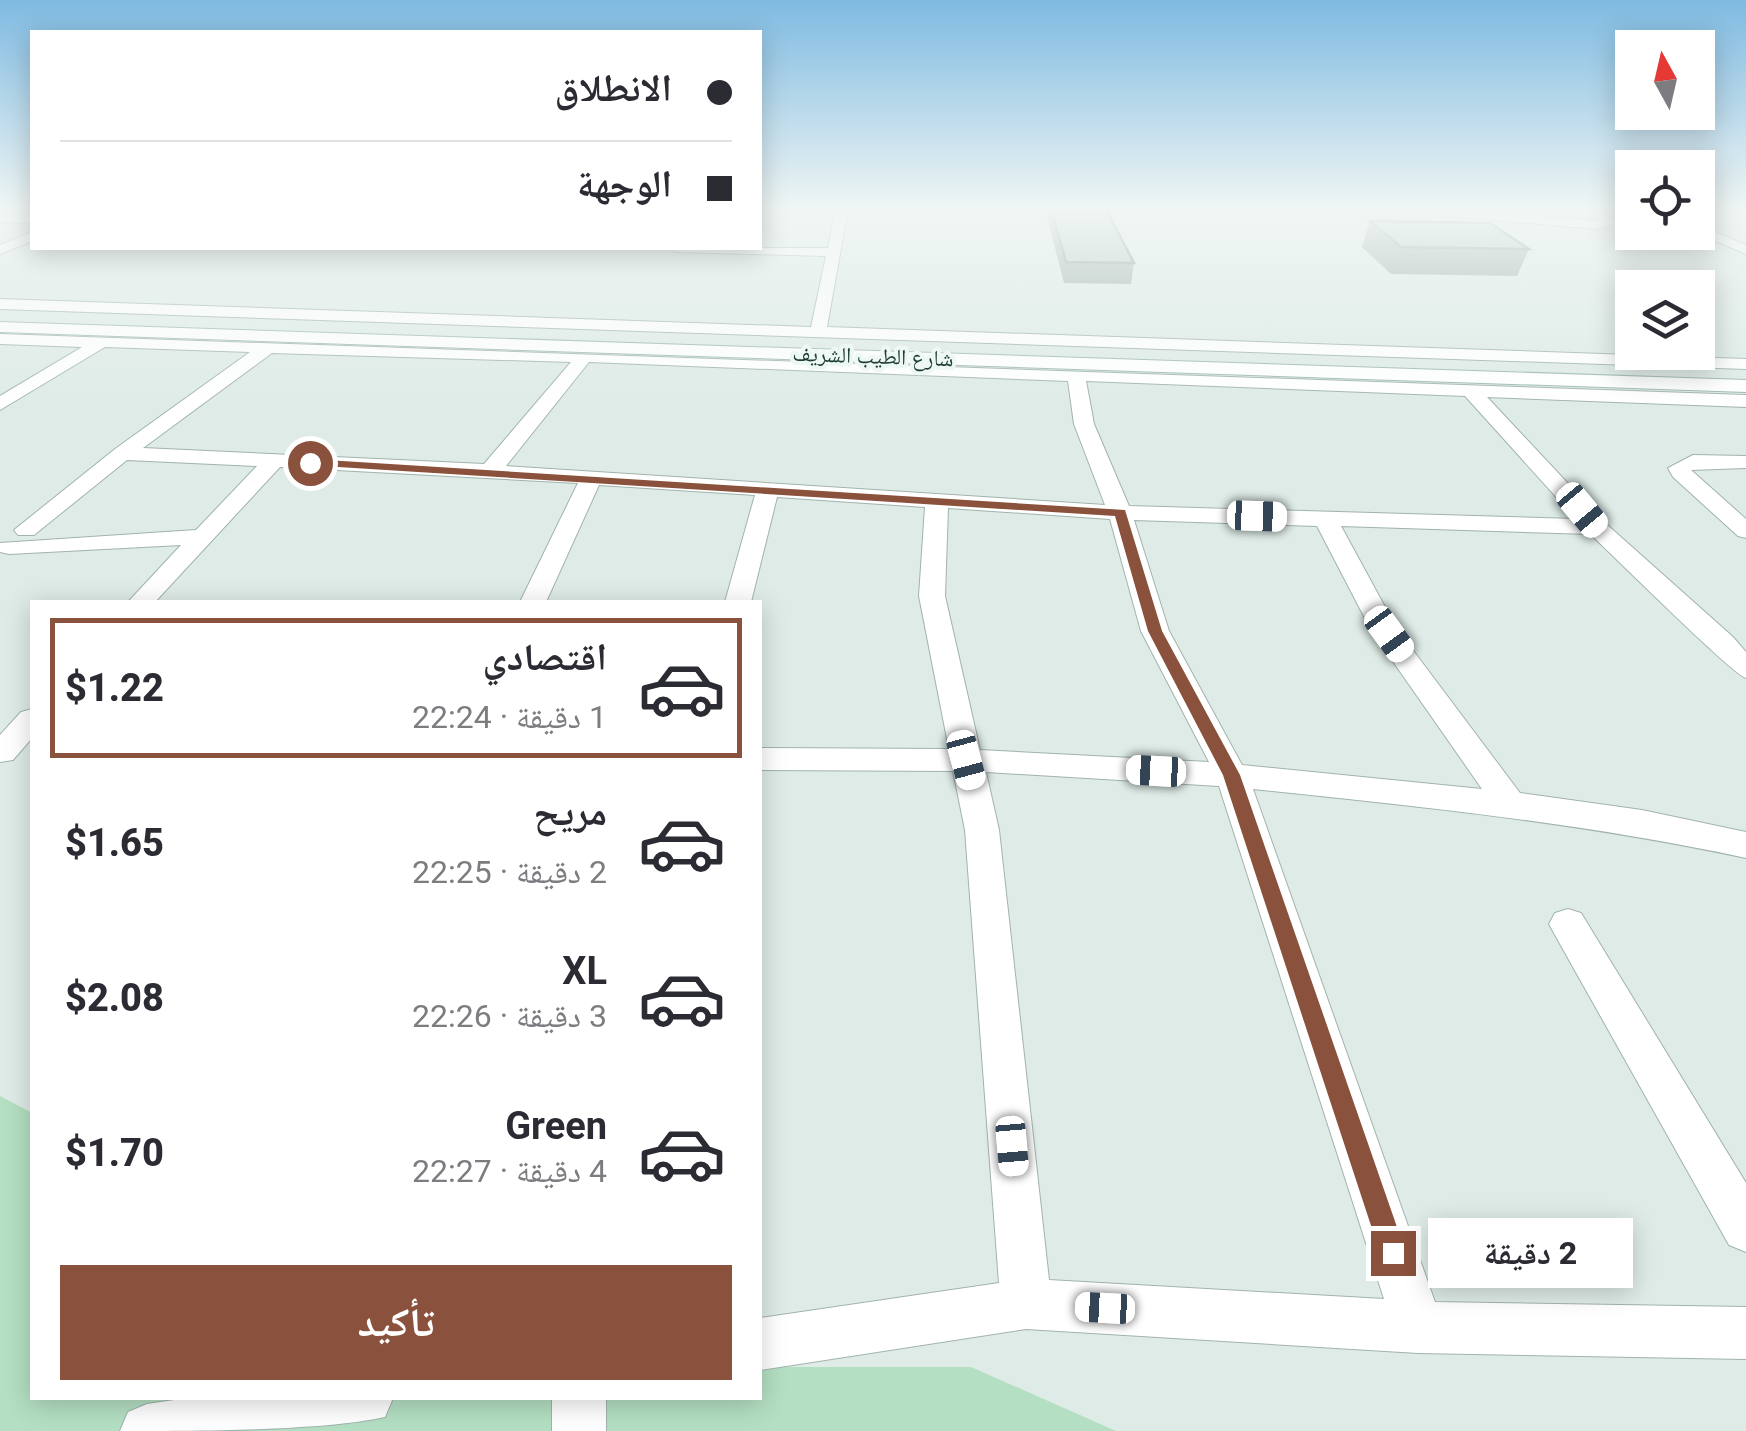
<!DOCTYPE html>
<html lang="ar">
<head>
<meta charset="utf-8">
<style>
  body { margin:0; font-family:Roboto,"Noto Naskh Arabic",sans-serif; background:#f2f2f3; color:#2b2b33; direction:rtl; height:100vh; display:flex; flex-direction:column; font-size:38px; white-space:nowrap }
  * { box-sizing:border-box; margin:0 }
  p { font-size:32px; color:#7c7c81 }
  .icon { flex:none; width:55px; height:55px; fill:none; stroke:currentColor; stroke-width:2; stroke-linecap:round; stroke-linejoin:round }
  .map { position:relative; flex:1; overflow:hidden; direction:ltr }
  .sheet { position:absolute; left:30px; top:600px; width:732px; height:800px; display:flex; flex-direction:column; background:#fff; border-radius:0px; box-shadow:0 5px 25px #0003; direction:rtl }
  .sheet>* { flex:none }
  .top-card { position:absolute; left:30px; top:30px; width:732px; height:220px; border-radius:0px; box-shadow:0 5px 25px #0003; direction:rtl; display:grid; align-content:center; height:220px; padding:0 30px; background:#fff }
  .needle { width:65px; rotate:352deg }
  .fabs { position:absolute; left:1615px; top:30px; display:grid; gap:20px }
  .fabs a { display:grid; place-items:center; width:100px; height:100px; border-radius:0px; background:#fff; box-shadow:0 5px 25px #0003; font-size:50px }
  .end { position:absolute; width:45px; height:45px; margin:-22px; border:12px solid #8a513c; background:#fff; box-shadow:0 0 0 5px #fff }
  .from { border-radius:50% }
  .bubble { position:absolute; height:70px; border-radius:0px; background:#fff; box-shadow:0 5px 25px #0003; font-size:32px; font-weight:800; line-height:70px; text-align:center; direction:rtl }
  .car { position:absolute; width:30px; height:60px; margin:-30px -15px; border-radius:12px; box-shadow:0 0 8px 2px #0007; background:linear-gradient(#fff 24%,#345 0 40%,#fff 0 76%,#345 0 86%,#fff 0) }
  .top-card b { display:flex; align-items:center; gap:35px; height:95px; font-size:38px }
  .top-card b+b { border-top:2px solid #e1e1e2 }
  .top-card i { width:25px; height:25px; background:#2b2b33 }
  ul { padding:18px 0 0; list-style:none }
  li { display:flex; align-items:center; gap:30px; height:140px; margin:0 20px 15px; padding:0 10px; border:5px solid transparent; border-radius:0px }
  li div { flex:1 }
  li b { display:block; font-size:38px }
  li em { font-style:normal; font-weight:800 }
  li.on { border-color:#8a513c }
  li>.icon { width:90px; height:90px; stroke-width:1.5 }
  .cta { display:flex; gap:20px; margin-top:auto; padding:20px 30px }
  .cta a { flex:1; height:115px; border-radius:0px; background:#8a513c; color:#fff; font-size:40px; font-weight:800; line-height:115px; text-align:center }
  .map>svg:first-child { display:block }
  .green { fill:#b4dfc2 }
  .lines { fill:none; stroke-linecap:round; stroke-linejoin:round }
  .minor-casing { stroke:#a1b3ae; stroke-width:2 }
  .tertiary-casing { stroke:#a1b3ae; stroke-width:2 }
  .secondary-casing { stroke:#9cb8af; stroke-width:2 }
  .minor { fill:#fff; fill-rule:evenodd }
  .tertiary { fill:#fff; fill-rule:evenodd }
  .secondary { fill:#fff; fill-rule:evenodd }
  .wall { fill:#9aaaa4 }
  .building { fill:#b3c6bf; stroke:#7d8b86; stroke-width:2.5 }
  .route { fill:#8a513c }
  .labels { text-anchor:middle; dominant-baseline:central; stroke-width:8; stroke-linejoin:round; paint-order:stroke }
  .far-street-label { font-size:22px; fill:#1e3c36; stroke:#eef8f3 }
</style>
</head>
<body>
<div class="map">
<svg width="1746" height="1431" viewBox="0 0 1746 1431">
  <rect width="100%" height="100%" fill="#deebe6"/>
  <!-- green -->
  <path class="green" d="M 0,1096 L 32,1113 L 32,1398 L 760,1398 L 760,1367 L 971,1367 L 1116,1431 L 0,1431 Z"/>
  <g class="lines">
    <defs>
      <path id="minor" d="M 836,209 L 848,209 L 827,327 L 1746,359 L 1746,369 L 0,309 L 0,299 L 811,327 L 826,256 L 675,252 L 668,248 L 828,248 Z
        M 1407,209 L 1455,209 L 1597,221 L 1600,221 L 1587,209 L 1601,209 L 1617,223 L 1597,229 L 1413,213 Z
        M 0,214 L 32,215 L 32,223 L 0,222 Z
        M 32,232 L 32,241 L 0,254 L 0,245 Z
        M 0,334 L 1746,395 L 1746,407 L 1487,397 L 1604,522 L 1733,637 L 1746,652 L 1746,678 C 1732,674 1612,554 1590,534 L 1341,526 L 1397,629 L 1520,793 L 1642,810 L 1746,832 L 1746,858 C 1583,823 1419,806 1253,789 L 1435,1302 L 1746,1307 L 1746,1359 L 1418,1353 L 1026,1329 L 760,1370 L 760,1318 L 999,1283 L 965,830 L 953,771 L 760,770 L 760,748 L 949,749 L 919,596 L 925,507 L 777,497 L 751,602 L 725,602 L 755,495 L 599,485 L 546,602 L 520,602 L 578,483 L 280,467 L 155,602 L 128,602 L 181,545 L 9,554 L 0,552 L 0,543 L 196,530 L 257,466 L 127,460 L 34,535 L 18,535 L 14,530 L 115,449 L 250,352 L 105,347 L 0,410 L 0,396 L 82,347 L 0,344 ZM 272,353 L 571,362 L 484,464 L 143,448 ZM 589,362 L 1068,381 L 1074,424 L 1105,505 L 506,466 ZM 1086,381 L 1465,396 L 1576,519 L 1129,506 L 1094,424 ZM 948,508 L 1110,519 L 1141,631 L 1209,762 L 980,750 L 945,596 ZM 1134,520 L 1317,526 L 1371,630 L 1482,789 L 1242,765 L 1169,631 ZM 986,772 L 1219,786 L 1384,1299 L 1049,1280 L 999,830 Z
        M 1693,455 L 1746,456 L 1746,468 L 1691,470 L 1746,519 L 1746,538 L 1738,536 L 1673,477 L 1668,468 Z
        M 32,709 L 32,738 L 13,760 L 0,762 L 0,735 L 21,712 Z
        M 1568,909 L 1581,913 L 1746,1183 L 1746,1252 L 1729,1245 L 1555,935 L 1549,924 L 1555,913 Z
        M 188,1398 L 393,1398 L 385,1417 C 322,1431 192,1431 120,1431 L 128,1412 L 147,1404 Z
        M 552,1398 L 606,1398 L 606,1431 L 552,1431 Z"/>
      <path id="tertiary" d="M 1698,225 L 1746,245 L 1746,254 L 1695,232 Z"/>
      <path id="secondary" d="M 0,322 L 1746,380 L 1746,392 L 0,332 Z"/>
    </defs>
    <!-- minor casing -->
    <use href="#minor" class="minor-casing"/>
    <!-- tertiary casing -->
    <use href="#tertiary" class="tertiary-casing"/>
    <!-- secondary casing -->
    <use href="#secondary" class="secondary-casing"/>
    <!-- minor -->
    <use href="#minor" class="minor"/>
    <!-- tertiary -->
    <use href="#tertiary" class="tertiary"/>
    <!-- secondary -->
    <use href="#secondary" class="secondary"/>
  </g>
  <!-- wall -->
  <path class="wall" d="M 1045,209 L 1051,209 L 1134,263 L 1131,284 L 1064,283 Z
    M 1370,221 L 1529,249 L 1517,276 L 1391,274 L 1362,247 Z"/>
  <!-- building -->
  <path class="building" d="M 1051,209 L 1106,209 L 1134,263 L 1066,262 Z
    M 1370,221 L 1490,223 L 1529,249 L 1401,247 Z"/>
  <!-- sky -->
  <linearGradient id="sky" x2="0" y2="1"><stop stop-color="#7ebae1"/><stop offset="0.51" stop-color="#f0f6f4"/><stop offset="1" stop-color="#f0f6f4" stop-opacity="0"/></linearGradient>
  <rect width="1746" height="409" fill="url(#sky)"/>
  <!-- route -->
  <path class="route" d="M 310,459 L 1125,510 L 1162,631 L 1240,775 L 1406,1253 L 1402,1263 L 1393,1266 L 1383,1263 L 1380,1253 L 1223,775 L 1148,631 L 1115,516 L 306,465 Z"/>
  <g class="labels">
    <!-- far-street labels -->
    <g class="far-street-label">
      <text transform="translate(873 356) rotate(2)">شارع الطيب الشريف</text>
    </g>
  </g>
</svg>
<div class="fabs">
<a><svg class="needle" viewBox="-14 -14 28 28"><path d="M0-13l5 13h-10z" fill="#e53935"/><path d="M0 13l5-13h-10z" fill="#7c7c81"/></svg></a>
<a><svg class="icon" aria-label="locate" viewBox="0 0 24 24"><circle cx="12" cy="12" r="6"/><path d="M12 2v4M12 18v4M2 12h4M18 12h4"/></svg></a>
<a><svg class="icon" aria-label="layers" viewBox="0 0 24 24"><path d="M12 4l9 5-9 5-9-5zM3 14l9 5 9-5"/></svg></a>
</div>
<i class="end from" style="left:310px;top:463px"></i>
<i class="end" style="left:1393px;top:1253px"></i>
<div class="bubble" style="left:1428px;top:1218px;width:205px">2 دقيقة</div>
<i class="car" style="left:1582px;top:510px;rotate:140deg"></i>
<i class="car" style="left:1257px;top:516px;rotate:92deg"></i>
<i class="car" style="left:1389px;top:634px;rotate:144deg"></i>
<i class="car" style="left:966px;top:760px;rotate:165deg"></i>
<i class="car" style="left:1156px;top:771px;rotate:273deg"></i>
<i class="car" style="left:1012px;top:1146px;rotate:175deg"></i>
<i class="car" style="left:1105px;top:1308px;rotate:273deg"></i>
<div class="top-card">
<b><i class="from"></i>الانطلاق</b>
<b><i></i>الوجهة</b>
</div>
<section class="sheet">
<ul>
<li class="on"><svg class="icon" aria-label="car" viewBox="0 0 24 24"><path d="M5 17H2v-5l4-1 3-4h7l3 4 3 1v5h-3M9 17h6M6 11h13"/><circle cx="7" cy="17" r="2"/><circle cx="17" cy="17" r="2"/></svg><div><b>اقتصادي</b><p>1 دقيقة · 22:24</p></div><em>$1.22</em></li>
<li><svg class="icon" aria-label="car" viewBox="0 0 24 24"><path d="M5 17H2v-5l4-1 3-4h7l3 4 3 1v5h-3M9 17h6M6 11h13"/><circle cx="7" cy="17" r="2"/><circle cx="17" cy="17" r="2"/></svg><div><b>مريح</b><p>2 دقيقة · 22:25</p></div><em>$1.65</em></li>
<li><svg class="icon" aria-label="car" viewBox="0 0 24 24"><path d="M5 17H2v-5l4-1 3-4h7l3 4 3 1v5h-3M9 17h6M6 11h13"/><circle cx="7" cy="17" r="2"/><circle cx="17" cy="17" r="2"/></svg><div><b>XL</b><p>3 دقيقة · 22:26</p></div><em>$2.08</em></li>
<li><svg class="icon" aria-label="car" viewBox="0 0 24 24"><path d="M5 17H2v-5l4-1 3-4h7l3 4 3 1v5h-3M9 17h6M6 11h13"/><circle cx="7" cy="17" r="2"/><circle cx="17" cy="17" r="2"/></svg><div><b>Green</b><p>4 دقيقة · 22:27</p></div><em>$1.70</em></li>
</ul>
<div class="cta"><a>تأكيد</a></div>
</section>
</div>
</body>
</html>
